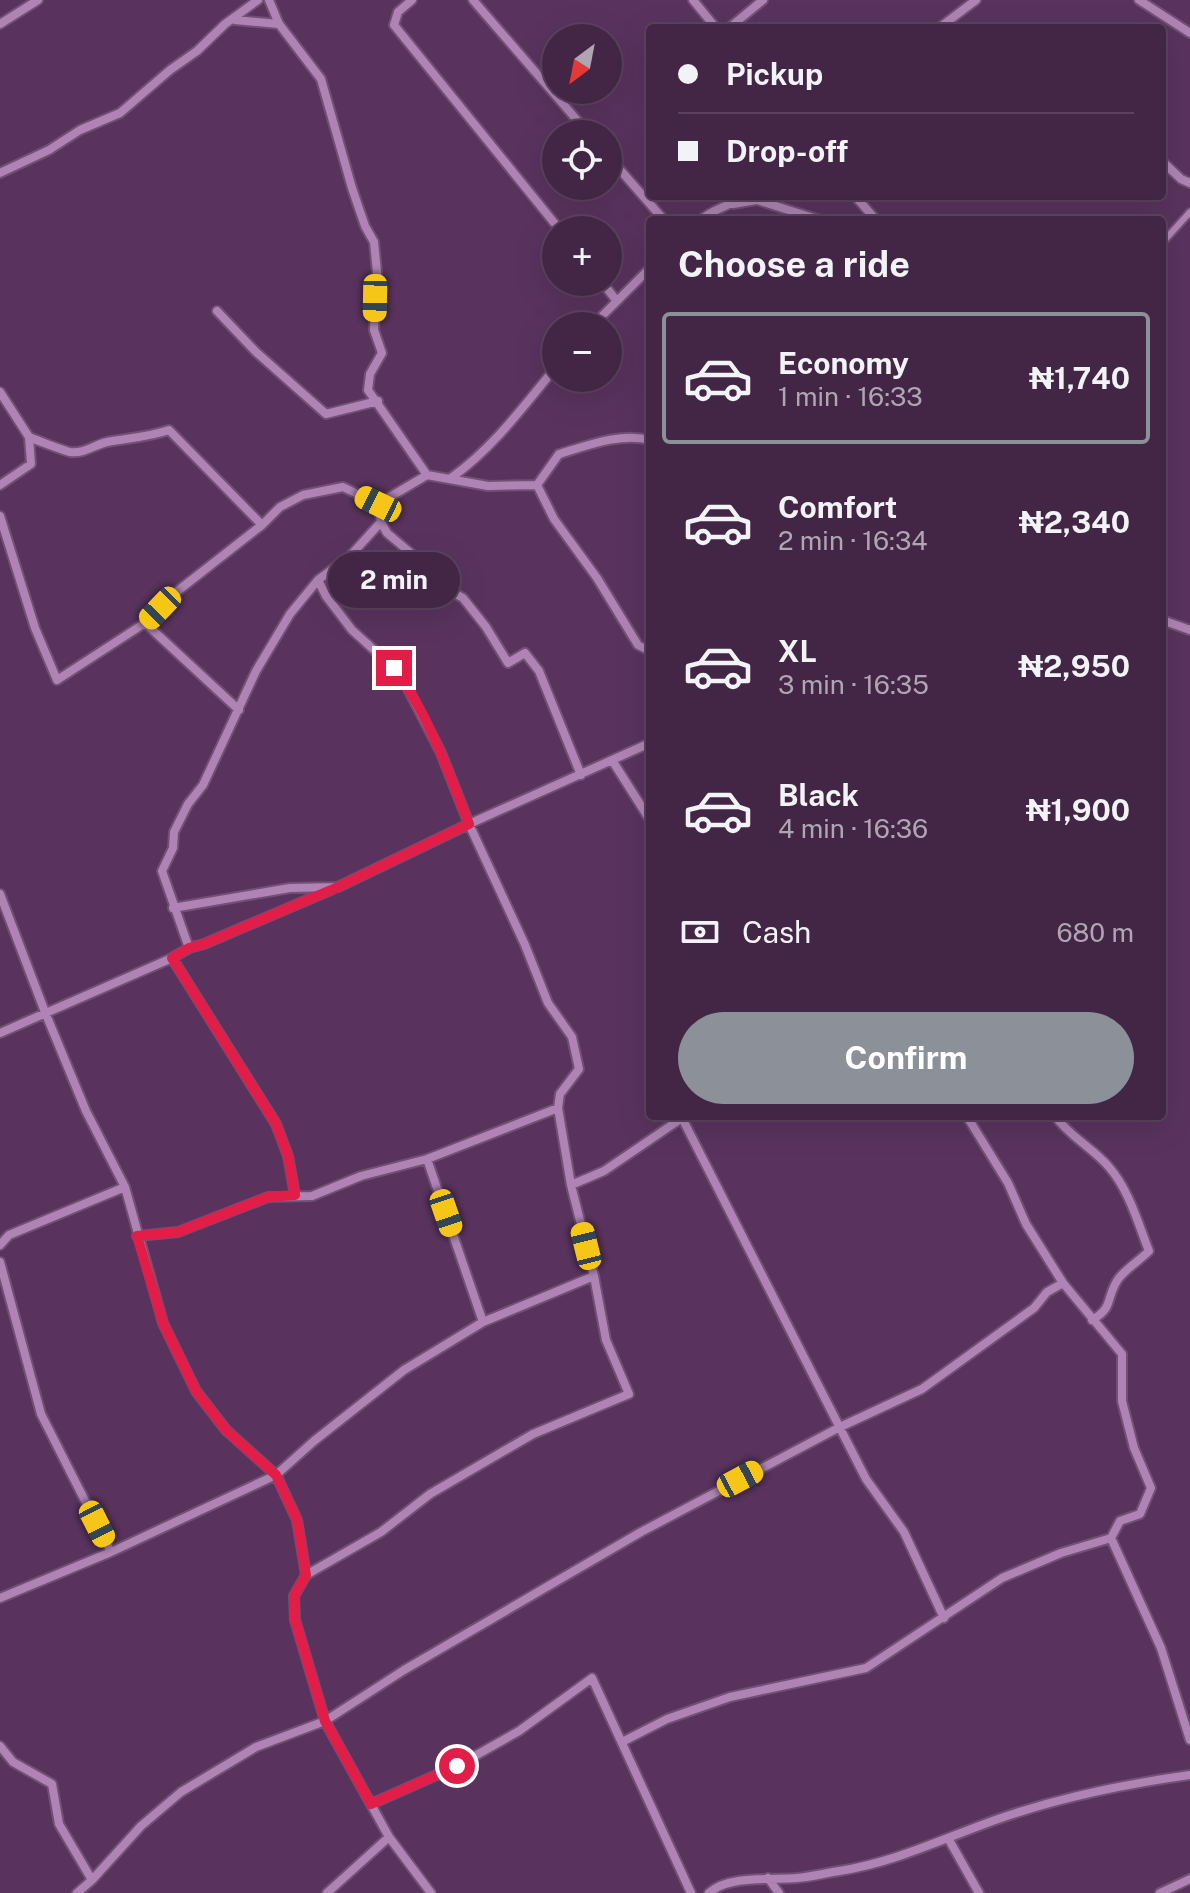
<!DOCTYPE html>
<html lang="en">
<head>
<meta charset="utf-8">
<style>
  body { margin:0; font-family:"Public Sans",sans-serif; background:#4d3251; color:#f1f3f6; height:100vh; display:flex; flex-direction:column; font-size:30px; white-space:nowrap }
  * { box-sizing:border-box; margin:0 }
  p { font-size:26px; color:#afa5b3 }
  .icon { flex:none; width:44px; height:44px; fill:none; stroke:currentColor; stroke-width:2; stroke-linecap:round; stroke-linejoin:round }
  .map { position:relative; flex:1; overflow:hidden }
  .side { position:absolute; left:646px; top:216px; width:520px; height:904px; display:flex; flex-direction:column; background:#432646; border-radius:8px; box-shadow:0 8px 32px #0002,0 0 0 2px #5b435f }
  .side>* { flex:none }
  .banner { position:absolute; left:646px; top:24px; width:520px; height:176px; border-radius:8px; box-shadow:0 8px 32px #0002,0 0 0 2px #5b435f; display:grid; align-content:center; height:176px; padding:0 32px; background:#432646 }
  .needle { width:52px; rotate:212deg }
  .fabs { position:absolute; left:542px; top:24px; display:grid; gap:16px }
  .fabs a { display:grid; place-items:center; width:80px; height:80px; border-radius:50%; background:#432646; box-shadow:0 8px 32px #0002,0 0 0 2px #5b435f; font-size:40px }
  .end { position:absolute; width:36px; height:36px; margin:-18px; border:10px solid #e11d48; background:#fff; box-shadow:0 0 0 4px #fff }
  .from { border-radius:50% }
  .bubble { position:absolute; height:56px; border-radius:28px; background:#432646; box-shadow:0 8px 32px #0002,0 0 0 2px #5b435f; font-size:26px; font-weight:700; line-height:56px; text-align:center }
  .car { position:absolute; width:24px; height:48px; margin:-24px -12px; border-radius:10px; box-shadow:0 0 6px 2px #0007; background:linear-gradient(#f5c518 24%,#345 0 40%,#f5c518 0 76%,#345 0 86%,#f5c518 0) }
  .banner b { display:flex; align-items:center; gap:28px; height:76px; font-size:30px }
  .banner b+b { border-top:2px solid #5b435f }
  .banner i { width:20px; height:20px; background:#f1f3f6 }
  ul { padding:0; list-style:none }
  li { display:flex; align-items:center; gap:24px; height:132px; margin:0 16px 12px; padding:0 16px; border:4px solid transparent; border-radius:8px }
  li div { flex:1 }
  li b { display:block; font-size:30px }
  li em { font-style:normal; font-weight:700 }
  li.selected { border-color:#8c9099 }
  li>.icon { width:72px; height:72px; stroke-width:1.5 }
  h2 { padding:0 32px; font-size:36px; line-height:96px }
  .pay { display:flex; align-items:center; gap:20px; height:88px; padding:0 32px; font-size:30px }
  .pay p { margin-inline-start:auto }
  .action { display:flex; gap:16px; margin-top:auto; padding:16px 32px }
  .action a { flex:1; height:92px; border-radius:48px; background:#8c9099; color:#fff; font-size:32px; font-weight:700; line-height:92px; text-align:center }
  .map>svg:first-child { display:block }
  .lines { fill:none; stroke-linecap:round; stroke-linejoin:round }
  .lane-casing { stroke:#715074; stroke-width:10 }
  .street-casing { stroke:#715074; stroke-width:12 }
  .lane { stroke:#af84b4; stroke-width:6 }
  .street { stroke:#af84b4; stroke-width:8 }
  .route { stroke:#e11d48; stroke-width:10 }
</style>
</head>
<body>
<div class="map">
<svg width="1190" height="1893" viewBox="0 0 1190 1893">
  <rect width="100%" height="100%" fill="#59335e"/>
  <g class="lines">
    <defs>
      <path id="lane" d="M 1162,243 L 1190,212"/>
      <path id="street" d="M 269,0 L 279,24 L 321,79 L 352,188 L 365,226 L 374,242 L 377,272 L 374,330 L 382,353 L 370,374 L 368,390 L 427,475
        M 412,0 L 398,12 L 394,25 L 560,230
        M 473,0 L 589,134
        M 693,0 L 716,28
        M 1139,0 L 1190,33
        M 235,20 L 279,24
        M 0,24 L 38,0
        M 729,28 L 763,0
        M 939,28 L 976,0
        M 608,156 L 664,220
        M 1162,161 L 1181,179 L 1190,183
        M 0,173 L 49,150 L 80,130 L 120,113 L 170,70 L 197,51 L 225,24 L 258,0
        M 855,196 L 876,220
        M 733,204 L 757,200 L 820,220
        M 701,220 C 713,208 729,208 740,196
        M 602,282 L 616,300
        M 217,311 L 256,352 L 326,414 L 378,401
        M 592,326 L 650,268
        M 0,392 L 29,437 L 31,464 L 0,485
        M 29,437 C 36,440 65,451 70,452 C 84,454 94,445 107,442 C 128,438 149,437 169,430 L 262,525
        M 451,478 C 493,448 523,407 556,367
        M 537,485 L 554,519 L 597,578 L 638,645 L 650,651
        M 0,516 L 35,628 L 57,680 L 145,623 L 239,710
        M 381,522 L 387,533 L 419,560 L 434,582 L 463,598 L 486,627 L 508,663 L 525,653 L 539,671 L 581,775
        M 1162,620 L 1190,630
        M 145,623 L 175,593 L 262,525 L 280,507 L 303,495 L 343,487 L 378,504
        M 612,760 L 650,820
        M 0,894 L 45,1012 L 86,1111 L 125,1187 L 163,1323 L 196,1391 L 226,1430 L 276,1475 L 297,1520 L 306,1575 L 294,1596 L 295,1620 L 325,1721 L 389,1837 L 431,1893
        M 173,908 L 290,888 L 338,887 L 469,824 L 650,743
        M 189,948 L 162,871 L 173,848 L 174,832 L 188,804 L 203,785 L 256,671 L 290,614 L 318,580 L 350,556 L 381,522 L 378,504 L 427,475 L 488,486 L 537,485 L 559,454 C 586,446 621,432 650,440
        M 172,958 L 276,1124 L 288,1156 L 295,1195
        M 0,1033 L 172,958 L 189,948 L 204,944 L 333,889
        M 681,1116 L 866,1479 L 904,1532 L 944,1618
        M 1055,1116 C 1070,1137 1093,1148 1109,1167 C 1129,1190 1138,1223 1149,1251 C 1140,1260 1127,1268 1119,1278 C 1105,1297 1115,1307 1092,1320
        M 968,1118 L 1008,1183 L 1026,1224 L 1063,1283
        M 571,1185 L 604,1171 L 682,1118
        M 137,1236 L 178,1232 L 268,1197 L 312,1196 L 361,1176 L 427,1159 L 558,1108
        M 0,1245 L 9,1235 L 125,1187
        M 0,1262 L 41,1414 L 111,1552
        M 483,1322 L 594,1276
        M 306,1575 L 381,1532 L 430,1494 L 533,1434 L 629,1394 L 606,1340 L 594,1276 L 571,1185 L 558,1108 L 560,1094 L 579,1069 L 572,1037 L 548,1003 L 525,945 L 469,824 L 441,753 L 405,683 L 394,668 L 352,630 L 326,596 L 318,580
        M 0,1598 L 111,1552 L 276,1475 L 314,1441 L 404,1370 L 483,1322 L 427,1159
        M 622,1742 L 667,1719 L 730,1697 L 866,1668 L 1002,1578 L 1061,1553 L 1111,1538
        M 0,1746 L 13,1762 L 52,1784 L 59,1824 L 92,1880
        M 371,1804 L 457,1766 L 519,1731 L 592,1678 L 691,1893
        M 948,1838 L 979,1893
        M 768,1878 L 779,1893
        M 77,1893 L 92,1880 L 141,1826 L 181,1792 L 256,1747 L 325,1721 L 404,1670 L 641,1532 L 840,1427 L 922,1389 L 1034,1308 L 1047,1292 L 1063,1283 L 1122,1354 L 1122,1401 L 1134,1448 L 1151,1488 L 1140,1514 L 1120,1521 L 1111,1538 L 1161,1648 L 1190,1740
        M 327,1893 L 389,1837
        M 709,1893 C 728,1875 773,1880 797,1878 C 811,1877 826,1873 839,1871 C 897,1862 946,1837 1001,1818 C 1062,1797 1125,1784 1190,1775
        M 1160,1893 L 1190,1879"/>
    </defs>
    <!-- lane casing -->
    <use href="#lane" class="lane-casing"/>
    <!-- street casing -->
    <use href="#street" class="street-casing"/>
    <!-- lane -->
    <use href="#lane" class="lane"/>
    <!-- street -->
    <use href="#street" class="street"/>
  </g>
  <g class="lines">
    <!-- route -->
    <path class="route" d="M 394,668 C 427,711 449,773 469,824 L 338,887 L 204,944 L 189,948 L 172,958 L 276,1124 L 288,1156 L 295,1195 L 268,1197 L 178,1232 L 137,1236 L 163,1323 L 196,1391 L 226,1430 L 276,1475 L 297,1520 L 306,1575 L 294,1596 L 295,1620 L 325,1721 L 371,1804 L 457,1766"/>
  </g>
</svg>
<div class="fabs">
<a><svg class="needle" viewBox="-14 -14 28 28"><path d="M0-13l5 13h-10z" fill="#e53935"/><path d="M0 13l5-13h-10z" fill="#afa5b3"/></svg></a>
<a><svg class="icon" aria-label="locate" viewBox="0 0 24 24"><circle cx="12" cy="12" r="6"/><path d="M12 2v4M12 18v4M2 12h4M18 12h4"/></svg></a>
<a>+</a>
<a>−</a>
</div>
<i class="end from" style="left:457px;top:1766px"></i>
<i class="end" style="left:394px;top:668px"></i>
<div class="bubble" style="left:328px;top:552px;width:132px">2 min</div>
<i class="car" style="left:375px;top:298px;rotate:181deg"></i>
<i class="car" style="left:378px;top:504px;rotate:296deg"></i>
<i class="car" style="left:160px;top:608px;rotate:224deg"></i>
<i class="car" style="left:446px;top:1213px;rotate:161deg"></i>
<i class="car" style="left:586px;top:1246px;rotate:346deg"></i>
<i class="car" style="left:740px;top:1479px;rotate:62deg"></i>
<i class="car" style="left:97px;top:1524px;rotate:153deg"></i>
<div class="banner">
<b><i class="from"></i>Pickup</b>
<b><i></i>Drop-off</b>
</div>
<section class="side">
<h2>Choose a ride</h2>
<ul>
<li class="selected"><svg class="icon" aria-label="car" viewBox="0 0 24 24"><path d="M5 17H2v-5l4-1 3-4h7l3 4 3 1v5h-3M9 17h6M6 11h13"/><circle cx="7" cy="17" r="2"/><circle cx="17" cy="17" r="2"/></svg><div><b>Economy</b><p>1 min · 16:33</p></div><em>₦1,740</em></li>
<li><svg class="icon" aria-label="car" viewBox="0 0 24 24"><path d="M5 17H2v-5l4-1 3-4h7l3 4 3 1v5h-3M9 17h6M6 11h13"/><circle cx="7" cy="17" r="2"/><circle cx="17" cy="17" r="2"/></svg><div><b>Comfort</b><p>2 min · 16:34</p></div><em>₦2,340</em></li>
<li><svg class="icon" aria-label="car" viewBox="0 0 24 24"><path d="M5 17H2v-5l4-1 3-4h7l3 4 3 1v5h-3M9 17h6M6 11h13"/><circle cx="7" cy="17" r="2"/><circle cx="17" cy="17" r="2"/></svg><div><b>XL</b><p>3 min · 16:35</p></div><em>₦2,950</em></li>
<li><svg class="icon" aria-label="car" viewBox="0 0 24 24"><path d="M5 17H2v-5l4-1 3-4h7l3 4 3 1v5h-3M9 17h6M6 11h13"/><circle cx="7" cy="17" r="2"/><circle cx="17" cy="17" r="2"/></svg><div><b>Black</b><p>4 min · 16:36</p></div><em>₦1,900</em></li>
</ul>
<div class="pay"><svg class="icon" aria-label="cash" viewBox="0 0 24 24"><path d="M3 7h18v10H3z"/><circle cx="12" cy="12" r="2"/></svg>Cash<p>680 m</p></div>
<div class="action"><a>Confirm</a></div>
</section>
</div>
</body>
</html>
